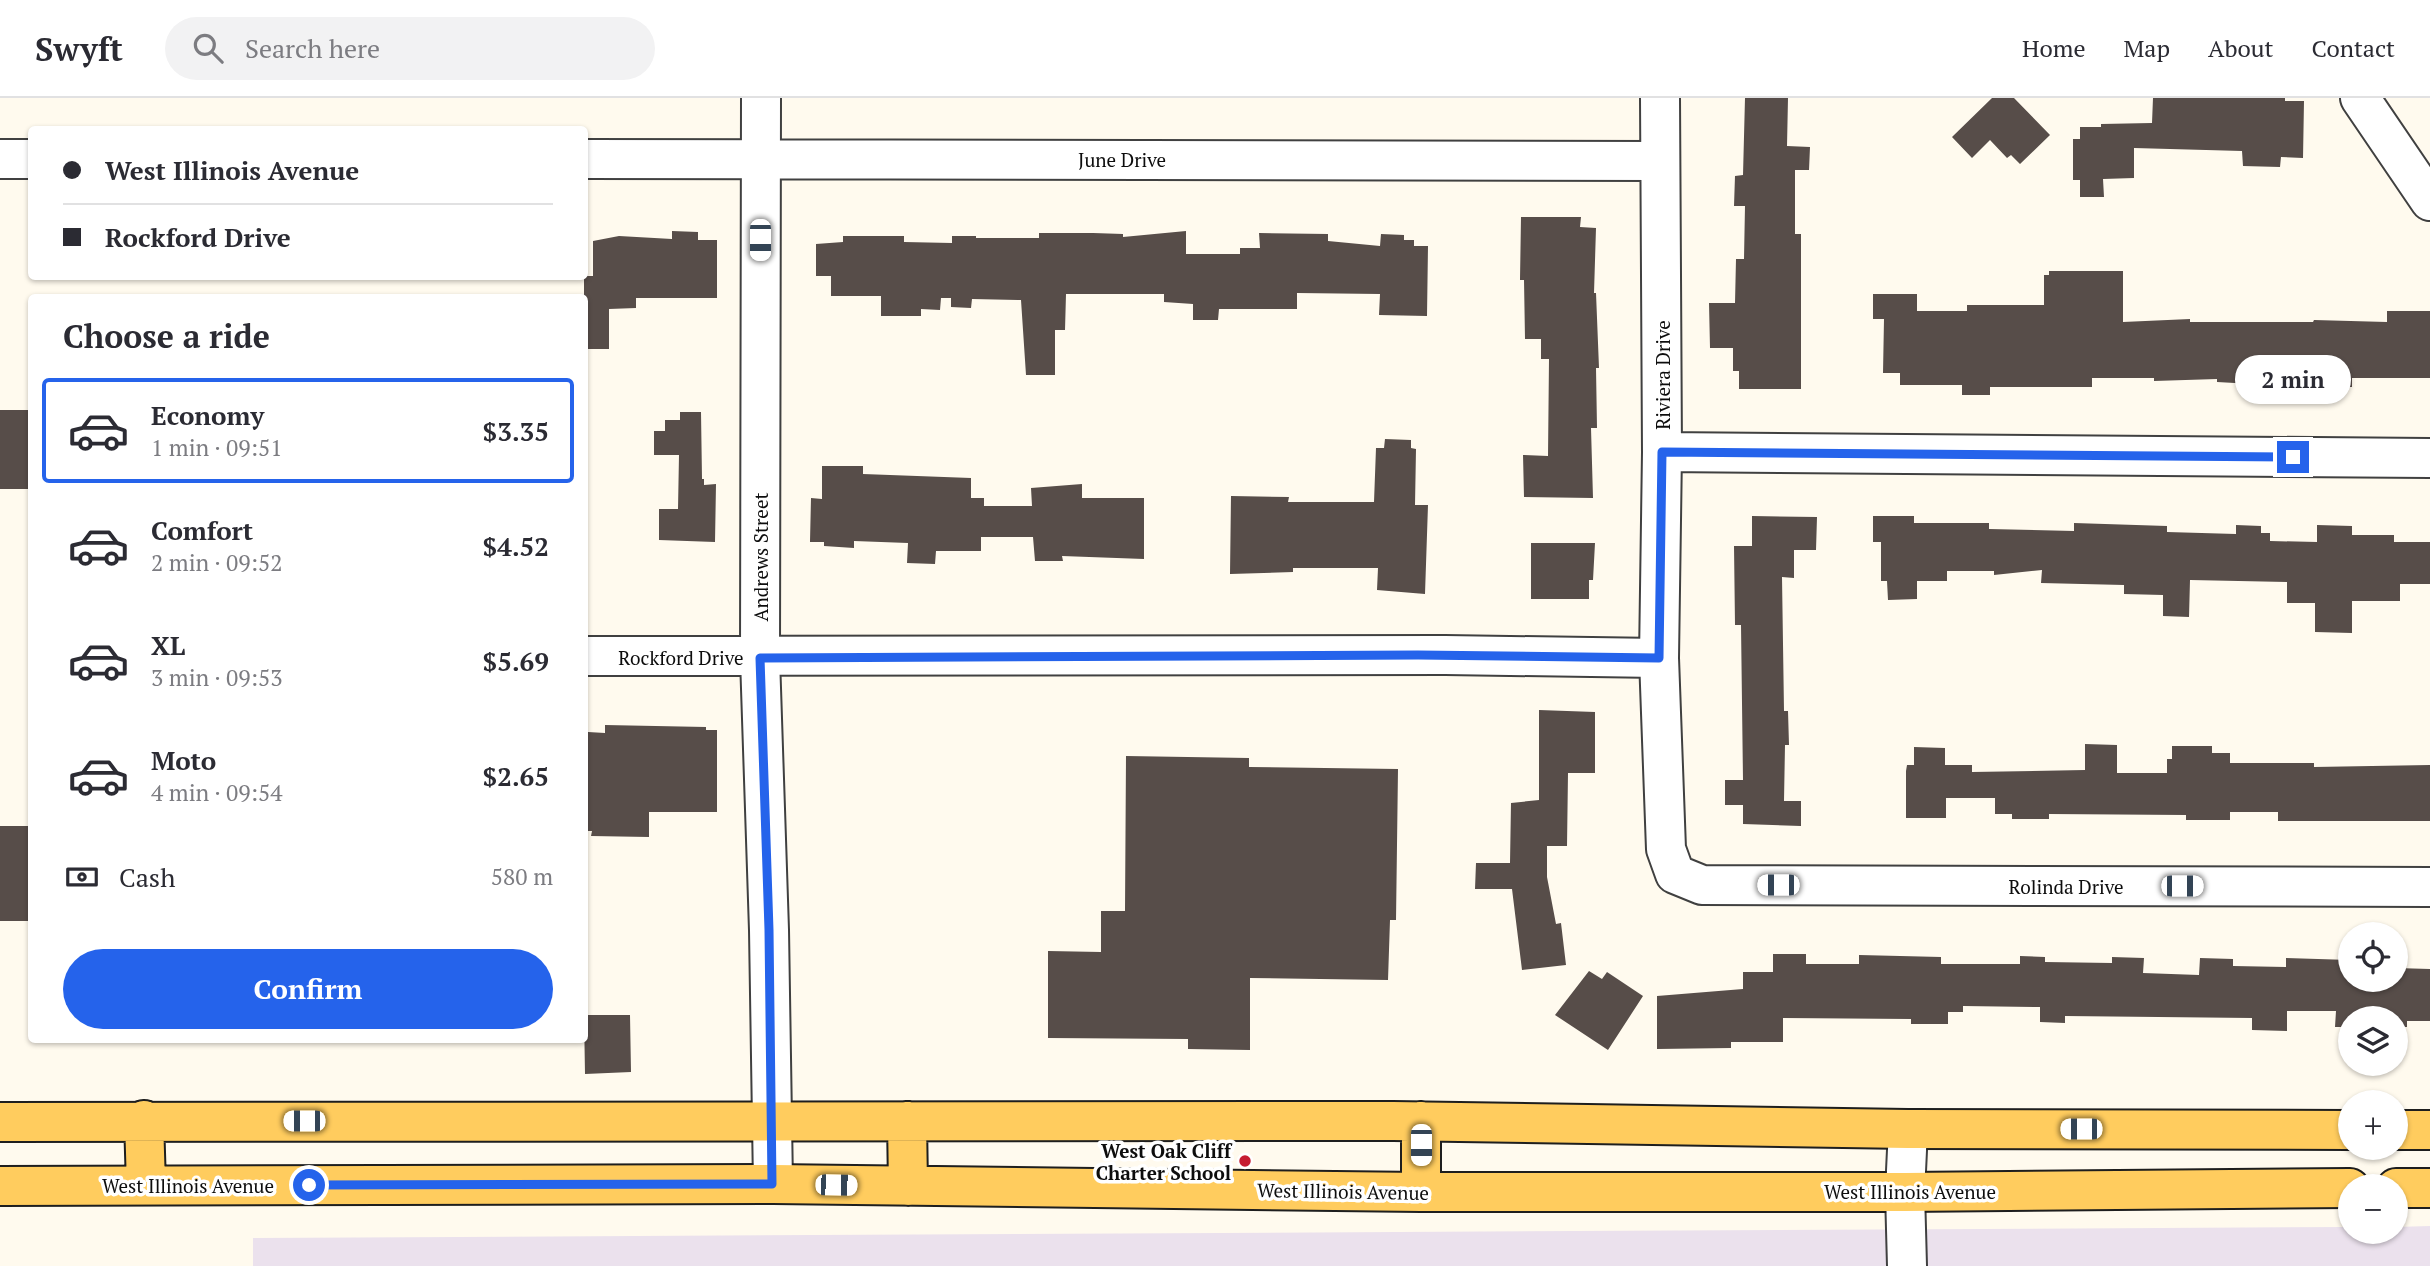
<!DOCTYPE html>
<html lang="en">
<head>
<meta charset="utf-8">
<style>
  body { margin:0; font-family:"PT Serif",serif; background:#f2f2f3; color:#2b2b33; height:100vh; display:flex; flex-direction:column; font-size:26px; white-space:nowrap }
  * { box-sizing:border-box; margin:0 }
  p { font-size:23px; color:#7c7c81 }
  .icon { flex:none; width:38px; height:38px; fill:none; stroke:currentColor; stroke-width:2; stroke-linecap:round; stroke-linejoin:round }
  .map { position:relative; flex:1; overflow:hidden }
  .details { position:absolute; left:28px; top:196px; width:560px; height:749px; display:flex; flex-direction:column; background:#fff; border-radius:7px; box-shadow:0 2px 5px #0004 }
  .details>* { flex:none }
  .banner { position:absolute; left:28px; top:28px; width:560px; height:154px; border-radius:7px; box-shadow:0 2px 5px #0004; display:grid; align-content:center; height:154px; padding:0 35px; background:#fff }
  .controls { position:absolute; left:2338px; top:824px; display:grid; gap:14px }
  .controls a { display:grid; place-items:center; width:70px; height:70px; border-radius:50%; background:#fff; box-shadow:0 2px 5px #0004; font-size:35px }
  .end { position:absolute; width:32px; height:32px; margin:-16px; border:9px solid #2563eb; background:#fff; box-shadow:0 0 0 4px #fff }
  .from { border-radius:50% }
  .bubble { position:absolute; height:49px; border-radius:24px; background:#fff; box-shadow:0 2px 5px #0004; font-size:23px; font-weight:600; line-height:49px; text-align:center }
  .car { position:absolute; width:21px; height:42px; margin:-21px -10px; border-radius:9px; box-shadow:0 0 5px 2px #0007; background:linear-gradient(#fff 24%,#345 0 40%,#fff 0 76%,#345 0 86%,#fff 0) }
  .banner b { display:flex; align-items:center; gap:24px; height:66px; font-size:26px }
  .banner b+b { border-top:2px solid #e1e1e2 }
  .banner i { width:18px; height:18px; background:#2b2b33 }
  ul { padding:0; list-style:none }
  li { display:flex; align-items:center; gap:21px; height:105px; margin:0 14px 10px; padding:0 21px; border:4px solid transparent; border-radius:7px }
  li div { flex:1 }
  li b { display:block; font-size:26px }
  li em { font-style:normal; font-weight:600 }
  li.active { border-color:#2563eb }
  li>.icon { width:63px; height:63px; stroke-width:1.5 }
  h2 { padding:0 35px; font-size:32px; line-height:84px }
  .pay { display:flex; align-items:center; gap:18px; height:77px; padding:0 35px; font-size:26px }
  .pay p { margin-inline-start:auto }
  .cta { display:flex; gap:14px; margin-top:auto; padding:14px 35px }
  .cta a { flex:1; height:80px; border-radius:42px; background:#2563eb; color:#fff; font-size:28px; font-weight:600; line-height:80px; text-align:center }
  header { display:flex; align-items:center; gap:42px; box-sizing:border-box; height:98px; padding:0 35px; background:#fff; border-bottom:2px solid #e1e1e2 }
  header strong { font-size:33px }
  nav { display:flex; gap:38px; margin-inline-start:auto; font-size:24px }
  .search { width:490px; height:63px; background:#f2f2f3; display:flex; align-items:center; gap:18px; box-sizing:border-box; padding:0 24px; border-radius:38px; color:#7c7c81; font-size:26px }
  .map>svg:first-child { display:block }
  .industrial { fill:#ebe1ed }
  .building { fill:#574d49 }
  .lines { fill:none; stroke-linecap:round; stroke-linejoin:round }
  .minor-casing { stroke:#404040; stroke-width:42 }
  .major-casing { stroke:#1e1e1e; stroke-width:42 }
  .minor { stroke:#fff; stroke-width:38 }
  .major { stroke:#ffcc5e; stroke-width:38 }
  .route { stroke:#2563eb; stroke-width:9 }
  .poi-dot { fill:#c61c31; stroke:#fff; stroke-width:2.5 }
  .labels { text-anchor:middle; dominant-baseline:central; stroke-width:7; stroke-linejoin:round; paint-order:stroke }
  .street-label { font-size:19px; fill:#0d0d0d; stroke:#fff }
  .poi-label { font-size:19px; font-weight:bold; fill:#0d0d0d; stroke:#fff; text-anchor:end }
</style>
</head>
<body>
<header>
<strong>Swyft</strong>
<div class="search"><svg class="icon" aria-label="search" viewBox="0 0 24 24"><circle cx="10" cy="10" r="6"/><path d="M15 15l6 6"/></svg>Search here</div>
<nav><a>Home</a><a>Map</a><a>About</a><a>Contact</a></nav>
</header>
<div class="map">
<svg width="2430" height="1168" viewBox="0 0 2430 1168">
  <rect width="100%" height="100%" fill="#fffaee"/>
  <!-- industrial -->
  <path class="industrial" d="M 2430,1128 L 2430,1168 L 253,1168 L 253,1140 L 2350,1129 L 2350,1134 L 2396,1134 L 2396,1129 Z"/>
  <!-- building -->
  <path class="building" d="M 1745,0 L 1788,0 L 1787,48 L 1810,49 L 1809,72 L 1795,72 L 1795,136 L 1801,136 L 1801,291 L 1739,291 L 1739,273 L 1733,273 L 1733,250 L 1710,250 L 1709,205 L 1735,205 L 1736,161 L 1744,161 L 1745,108 L 1734,108 L 1735,78 L 1743,77 Z
    M 1992,0 L 2014,0 L 2050,37 L 2020,66 L 2011,57 L 2007,60 L 1990,42 L 1972,60 L 1952,39 Z
    M 2153,0 L 2285,0 L 2285,3 L 2304,3 L 2303,60 L 2281,59 L 2280,69 L 2243,68 L 2242,53 L 2134,50 L 2134,80 L 2103,81 L 2104,99 L 2080,99 L 2080,82 L 2073,82 L 2073,41 L 2080,41 L 2080,29 L 2101,29 L 2101,26 L 2152,25 Z
    M 1521,119 L 1581,119 L 1580,129 L 1596,130 L 1594,195 L 1596,195 L 1599,270 L 1596,270 L 1597,330 L 1591,330 L 1593,400 L 1524,399 L 1523,357 L 1548,358 L 1549,261 L 1541,261 L 1541,241 L 1525,241 L 1524,182 L 1520,182 Z
    M 672,133 L 698,134 L 698,142 L 717,142 L 717,200 L 636,200 L 636,210 L 609,211 L 609,251 L 584,251 L 584,178 L 593,178 L 593,143 L 619,138 L 672,141 Z
    M 1186,133 L 1186,156 L 1240,156 L 1240,150 L 1260,150 L 1259,135 L 1328,136 L 1328,143 L 1380,148 L 1381,136 L 1404,137 L 1404,142 L 1414,142 L 1414,148 L 1428,148 L 1427,218 L 1379,217 L 1380,196 L 1297,195 L 1297,211 L 1219,211 L 1218,222 L 1193,222 L 1193,206 L 1164,204 L 1164,196 L 1066,196 L 1065,232 L 1055,232 L 1055,277 L 1026,277 L 1021,202 L 972,201 L 971,210 L 951,209 L 951,200 L 941,200 L 940,212 L 921,211 L 921,218 L 881,218 L 881,198 L 831,198 L 831,178 L 816,178 L 816,146 L 843,144 L 843,138 L 904,138 L 904,144 L 952,145 L 952,138 L 976,138 L 976,140 L 1039,140 L 1039,135 L 1093,135 L 1123,136 L 1123,139 Z
    M 2049,173 L 2123,173 L 2123,224 L 2190,221 L 2190,224 L 2313,224 L 2314,222 L 2387,224 L 2387,213 L 2430,213 L 2430,280 L 2352,280 L 2352,289 L 2289,288 L 2217,284 L 2217,281 L 2154,283 L 2154,280 L 2092,280 L 2092,289 L 1990,289 L 1990,297 L 1962,297 L 1962,287 L 1900,287 L 1900,275 L 1883,275 L 1884,221 L 1873,221 L 1873,196 L 1917,196 L 1917,213 L 1967,213 L 1967,207 L 2044,207 L 2044,177 L 2049,177 Z
    M 0,312 L 28,312 L 28,391 L 0,391 Z
    M 680,314 L 701,314 L 702,381 L 704,381 L 704,387 L 716,386 L 715,444 L 659,442 L 659,411 L 678,411 L 679,357 L 654,357 L 654,333 L 665,333 L 665,322 L 680,322 Z
    M 1385,341 L 1411,342 L 1411,350 L 1416,351 L 1415,407 L 1428,407 L 1425,496 L 1377,492 L 1378,470 L 1293,470 L 1293,474 L 1230,476 L 1231,398 L 1289,399 L 1288,404 L 1374,404 L 1376,350 L 1384,350 Z
    M 822,368 L 863,368 L 863,376 L 971,380 L 971,400 L 984,400 L 984,408 L 1032,408 L 1031,390 L 1082,386 L 1082,400 L 1144,400 L 1144,461 L 1062,458 L 1063,463 L 1035,463 L 1033,439 L 981,439 L 981,453 L 936,453 L 935,466 L 907,465 L 908,445 L 854,443 L 854,450 L 824,448 L 824,444 L 810,444 L 811,400 L 822,401 Z
    M 1752,418 L 1817,419 L 1816,452 L 1794,452 L 1794,480 L 1782,479 L 1784,613 L 1788,613 L 1789,647 L 1785,647 L 1784,703 L 1801,703 L 1801,728 L 1743,726 L 1743,707 L 1725,707 L 1725,682 L 1743,682 L 1741,527 L 1735,527 L 1734,448 L 1752,448 Z
    M 1873,418 L 1914,418 L 1914,425 L 1989,425 L 1989,431 L 2074,433 L 2074,425 L 2167,428 L 2167,434 L 2236,436 L 2236,427 L 2261,428 L 2261,435 L 2270,435 L 2270,443 L 2317,444 L 2317,427 L 2352,428 L 2352,437 L 2394,437 L 2394,444 L 2430,444 L 2430,486 L 2400,486 L 2400,503 L 2352,503 L 2352,535 L 2315,534 L 2315,505 L 2287,505 L 2287,484 L 2190,482 L 2189,519 L 2163,518 L 2163,497 L 2124,496 L 2124,487 L 2041,485 L 2042,472 L 1994,477 L 1994,473 L 1947,473 L 1947,483 L 1917,483 L 1917,501 L 1888,502 L 1887,483 L 1881,483 L 1881,444 L 1873,444 Z
    M 1531,445 L 1595,445 L 1593,482 L 1589,482 L 1589,501 L 1531,501 Z
    M 1539,612 L 1595,614 L 1595,675 L 1568,675 L 1567,748 L 1547,748 L 1547,779 L 1556,826 L 1561,825 L 1566,867 L 1522,872 L 1512,791 L 1475,791 L 1476,765 L 1510,765 L 1511,705 L 1539,702 Z
    M 605,627 L 706,629 L 706,632 L 717,632 L 717,714 L 649,714 L 649,739 L 591,738 L 592,733 L 584,733 L 584,669 L 587,669 L 588,634 L 605,635 Z
    M 2085,646 L 2117,647 L 2117,675 L 2167,675 L 2167,661 L 2172,661 L 2172,648 L 2212,648 L 2212,655 L 2230,655 L 2230,665 L 2314,665 L 2314,669 L 2430,667 L 2430,723 L 2278,723 L 2278,714 L 2230,714 L 2230,722 L 2186,722 L 2186,717 L 2049,716 L 2049,721 L 2012,721 L 2012,716 L 1995,716 L 1995,700 L 1946,700 L 1946,720 L 1906,720 L 1906,673 L 1907,667 L 1914,667 L 1914,649 L 1945,650 L 1945,667 L 1972,667 L 1972,674 L 2085,672 Z
    M 1126,658 L 1249,660 L 1249,669 L 1398,671 L 1396,822 L 1390,822 L 1388,882 L 1250,880 L 1250,952 L 1188,951 L 1188,941 L 1048,940 L 1048,853 L 1101,854 L 1101,813 L 1125,813 Z
    M 0,728 L 32,728 L 32,823 L 0,823 Z
    M 1773,856 L 1806,856 L 1806,866 L 1859,866 L 1859,857 L 1941,859 L 1941,866 L 2020,866 L 2020,858 L 2045,859 L 2045,864 L 2112,865 L 2112,859 L 2144,860 L 2143,875 L 2199,877 L 2200,860 L 2233,861 L 2233,868 L 2286,869 L 2286,860 L 2350,862 L 2350,882 L 2396,882 L 2396,870 L 2430,871 L 2430,923 L 2407,923 L 2407,929 L 2396,929 L 2396,920 L 2350,920 L 2350,929 L 2335,929 L 2336,913 L 2287,913 L 2287,933 L 2252,932 L 2252,920 L 2065,918 L 2065,925 L 2040,924 L 2040,909 L 1963,908 L 1963,914 L 1948,914 L 1948,926 L 1911,926 L 1911,921 L 1783,920 L 1783,944 L 1731,944 L 1731,950 L 1657,951 L 1657,898 L 1743,891 L 1743,874 L 1773,874 Z
    M 1589,873 L 1602,881 L 1607,874 L 1643,898 L 1608,952 L 1555,917 Z
    M 584,917 L 630,917 L 631,974 L 585,976 Z"/>
  <g class="lines">
    <defs>
      <path id="minor" d="M 761,0 L 760,560 L 769,832 L 773,1086
        M 1660,0 L 1662,354 L 1659,560 L 1666,751 L 1675,776 L 1702,787 L 2430,789
        M 2360,0 L 2430,103
        M 0,61 L 32,61
        M 584,61 L 1660,63
        M 1662,354 L 2430,360
        M 584,558 L 1445,557 L 1659,560
        M 1907,1168 L 1905,1094 L 1908,1031"/>
      <path id="major" d="M 144,1022 L 146,1087
        M 907,1023 L 908,1088
        M 1421,1023 L 1421,1094
        M 0,1024 L 1393,1023 L 1908,1031 L 2350,1032
        M 2396,1032 L 2430,1032
        M 0,1088 L 773,1086 L 1421,1094 L 1905,1094 L 2350,1090
        M 2396,1090 L 2430,1090"/>
    </defs>
    <!-- minor casing -->
    <use href="#minor" class="minor-casing"/>
    <!-- major casing -->
    <use href="#major" class="major-casing"/>
    <!-- minor -->
    <use href="#minor" class="minor"/>
    <!-- major -->
    <use href="#major" class="major"/>
  </g>
  <g class="lines">
    <!-- route -->
    <path class="route" d="M 309,1087 L 772,1086 L 769,832 L 760,560 L 1418,557 L 1659,560 L 1662,354 L 2293,359"/>
  </g>
  <!-- markers -->
  <circle class="poi-dot" cx="1245" cy="1063" r="7"/>
  <g class="labels">
    <!-- street labels -->
    <g class="street-label">
      <text x="1122" y="61">June Drive</text>
      <text transform="translate(1662 277) rotate(-90)">Riviera Drive</text>
      <text transform="translate(760 459) rotate(-90)">Andrews Street</text>
      <text x="681" y="559">Rockford Drive</text>
      <text x="2066" y="788">Rolinda Drive</text>
      <text x="188" y="1087">West Illinois Avenue</text>
      <text transform="translate(1343 1093) rotate(1)">West Illinois Avenue</text>
      <text x="1910" y="1093">West Illinois Avenue</text>
    </g>
    <!-- poi labels -->
    <g class="poi-label">
      <text x="1231" y="1052">West Oak Cliff<tspan x="1231" dy="22">Charter School</tspan></text>
    </g>
  </g>
</svg>
<div class="controls">
<a><svg class="icon" aria-label="locate" viewBox="0 0 24 24"><circle cx="12" cy="12" r="6"/><path d="M12 2v4M12 18v4M2 12h4M18 12h4"/></svg></a>
<a><svg class="icon" aria-label="layers" viewBox="0 0 24 24"><path d="M12 4l9 5-9 5-9-5zM3 14l9 5 9-5"/></svg></a>
<a>+</a>
<a>−</a>
</div>
<i class="end from" style="left:309px;top:1087px"></i>
<i class="end" style="left:2293px;top:359px"></i>
<div class="bubble" style="left:2235px;top:257px;width:116px">2 min</div>
<i class="car" style="left:760px;top:142px;rotate:180deg"></i>
<i class="car" style="left:1778px;top:787px;rotate:270deg"></i>
<i class="car" style="left:2182px;top:788px;rotate:90deg"></i>
<i class="car" style="left:304px;top:1023px;rotate:270deg"></i>
<i class="car" style="left:2081px;top:1031px;rotate:270deg"></i>
<i class="car" style="left:1421px;top:1047px;rotate:180deg"></i>
<i class="car" style="left:836px;top:1087px;rotate:91deg"></i>
<div class="banner">
<b><i class="from"></i>West Illinois Avenue</b>
<b><i></i>Rockford Drive</b>
</div>
<section class="details">
<h2>Choose a ride</h2>
<ul>
<li class="active"><svg class="icon" aria-label="car" viewBox="0 0 24 24"><path d="M5 17H2v-5l4-1 3-4h7l3 4 3 1v5h-3M9 17h6M6 11h13"/><circle cx="7" cy="17" r="2"/><circle cx="17" cy="17" r="2"/></svg><div><b>Economy</b><p>1 min · 09:51</p></div><em>$3.35</em></li>
<li><svg class="icon" aria-label="car" viewBox="0 0 24 24"><path d="M5 17H2v-5l4-1 3-4h7l3 4 3 1v5h-3M9 17h6M6 11h13"/><circle cx="7" cy="17" r="2"/><circle cx="17" cy="17" r="2"/></svg><div><b>Comfort</b><p>2 min · 09:52</p></div><em>$4.52</em></li>
<li><svg class="icon" aria-label="car" viewBox="0 0 24 24"><path d="M5 17H2v-5l4-1 3-4h7l3 4 3 1v5h-3M9 17h6M6 11h13"/><circle cx="7" cy="17" r="2"/><circle cx="17" cy="17" r="2"/></svg><div><b>XL</b><p>3 min · 09:53</p></div><em>$5.69</em></li>
<li><svg class="icon" aria-label="car" viewBox="0 0 24 24"><path d="M5 17H2v-5l4-1 3-4h7l3 4 3 1v5h-3M9 17h6M6 11h13"/><circle cx="7" cy="17" r="2"/><circle cx="17" cy="17" r="2"/></svg><div><b>Moto</b><p>4 min · 09:54</p></div><em>$2.65</em></li>
</ul>
<div class="pay"><svg class="icon" aria-label="cash" viewBox="0 0 24 24"><path d="M3 7h18v10H3z"/><circle cx="12" cy="12" r="2"/></svg>Cash<p>580 m</p></div>
<div class="cta"><a>Confirm</a></div>
</section>
</div>
</body>
</html>
